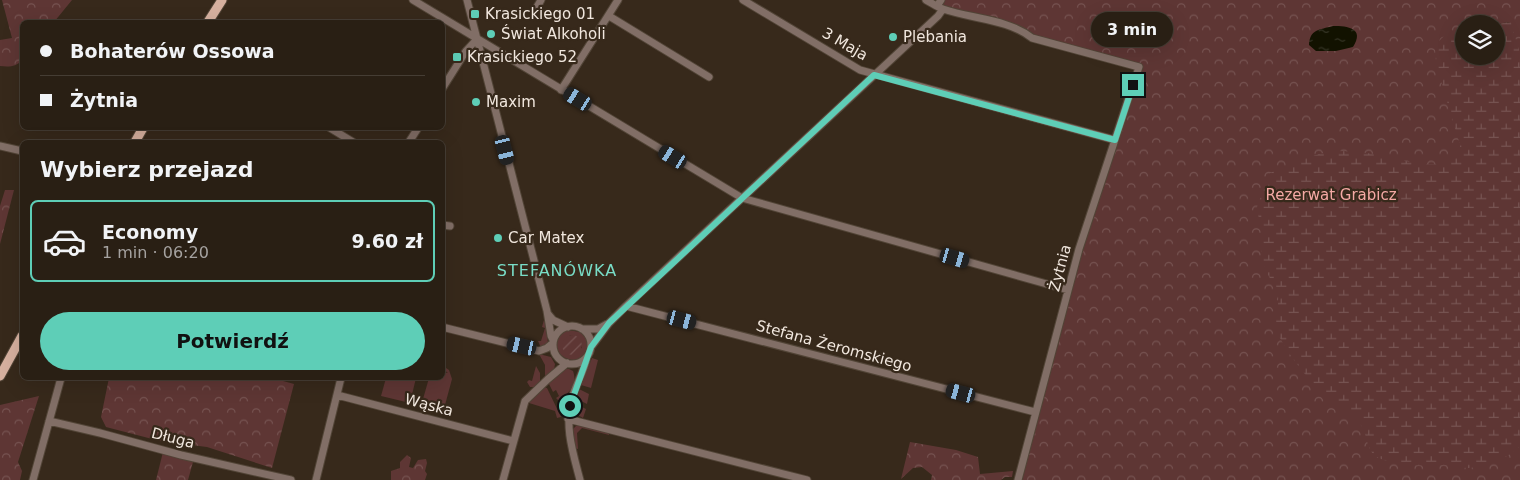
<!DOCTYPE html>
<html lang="pl">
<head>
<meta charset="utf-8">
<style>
  body { margin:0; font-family:"DejaVu Sans",sans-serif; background:#31271d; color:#f1f3f6; height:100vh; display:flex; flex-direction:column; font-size:19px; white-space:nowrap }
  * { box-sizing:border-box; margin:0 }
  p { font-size:16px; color:#a5a2a0 }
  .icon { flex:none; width:28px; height:28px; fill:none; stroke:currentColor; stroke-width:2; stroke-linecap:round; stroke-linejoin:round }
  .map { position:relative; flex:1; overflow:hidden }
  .drawer { position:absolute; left:20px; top:140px; width:425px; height:240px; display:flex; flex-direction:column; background:#291f14; border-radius:8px; box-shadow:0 5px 20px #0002,0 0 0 1px #453d34 }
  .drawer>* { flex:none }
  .guide { position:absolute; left:20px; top:20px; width:425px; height:110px; border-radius:8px; box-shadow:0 5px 20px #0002,0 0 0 1px #453d34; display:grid; align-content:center; height:110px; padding:0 20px; background:#291f14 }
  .controls { position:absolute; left:1455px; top:15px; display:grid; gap:10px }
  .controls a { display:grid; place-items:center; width:50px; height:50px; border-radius:50%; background:#291f14; box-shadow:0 5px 20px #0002,0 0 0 1px #453d34; font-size:25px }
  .end { position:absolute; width:22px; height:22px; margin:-11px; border:6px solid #5eceb7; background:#111; box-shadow:0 0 0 2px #111 }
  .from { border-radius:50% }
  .bubble { position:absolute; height:35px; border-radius:18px; background:#291f14; box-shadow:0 5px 20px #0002,0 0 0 1px #453d34; font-size:16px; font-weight:700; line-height:35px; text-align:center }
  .car { position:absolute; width:15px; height:30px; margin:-15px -8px; border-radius:6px; box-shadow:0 0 4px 1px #0007; background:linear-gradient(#222 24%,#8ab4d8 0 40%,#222 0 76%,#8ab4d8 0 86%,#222 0) }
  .guide b { display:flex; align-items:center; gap:18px; height:48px; font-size:19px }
  .guide b+b { border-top:1px solid #453d34 }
  .guide i { width:12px; height:12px; background:#f1f3f6 }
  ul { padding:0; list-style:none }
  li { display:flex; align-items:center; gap:15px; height:82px; margin:0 10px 8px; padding:0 10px; border:2px solid transparent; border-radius:8px }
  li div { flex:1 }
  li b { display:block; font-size:19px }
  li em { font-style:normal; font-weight:700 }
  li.on { border-color:#5eceb7 }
  li>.icon { width:45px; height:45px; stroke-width:1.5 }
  h2 { padding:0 20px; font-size:22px; line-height:60px }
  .primary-button { display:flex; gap:10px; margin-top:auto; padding:10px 20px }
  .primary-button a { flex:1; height:58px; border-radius:30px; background:#5eceb7; color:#111; font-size:20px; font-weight:700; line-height:58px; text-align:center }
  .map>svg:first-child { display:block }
  .grass { fill:#5e3634; fill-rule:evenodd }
  .forest { fill:url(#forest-crowns); fill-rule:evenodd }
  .wetland { fill:url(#wetland-marsh) }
  .garden { fill:url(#garden-furrows) }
  .water { fill:url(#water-ripples) }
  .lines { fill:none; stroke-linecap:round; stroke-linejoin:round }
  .minor-casing { stroke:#514436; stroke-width:9 }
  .major-casing { stroke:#514436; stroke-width:11 }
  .minor { stroke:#816e66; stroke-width:7 }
  .major { stroke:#d6b09f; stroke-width:9 }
  .route { stroke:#5eceb7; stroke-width:6 }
  .poi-dot { fill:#5eceb7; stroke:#37291b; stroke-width:2 }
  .labels { text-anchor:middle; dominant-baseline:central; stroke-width:4.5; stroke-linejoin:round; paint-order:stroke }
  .poi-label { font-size:15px; fill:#f1e7de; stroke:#37291b; text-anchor:start }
  .street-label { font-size:15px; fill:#f1e7de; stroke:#37291b }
  .park-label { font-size:15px; fill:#f4a9a4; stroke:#37291b }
  .neighbourhood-label { font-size:16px; letter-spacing:1px; fill:#79ddc7; stroke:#37291b }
</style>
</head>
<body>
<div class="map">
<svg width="1520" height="480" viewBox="0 0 1520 480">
  <defs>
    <pattern id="forest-crowns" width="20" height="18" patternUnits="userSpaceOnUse" patternTransform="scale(1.25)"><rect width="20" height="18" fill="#5e3634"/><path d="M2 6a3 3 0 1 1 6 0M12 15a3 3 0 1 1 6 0" fill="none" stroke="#765351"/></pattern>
    <pattern id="wetland-marsh" width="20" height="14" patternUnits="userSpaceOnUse" patternTransform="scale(1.25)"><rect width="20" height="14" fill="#5e3634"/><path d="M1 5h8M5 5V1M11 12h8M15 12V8" fill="none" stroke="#765351"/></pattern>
    <pattern id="garden-furrows" width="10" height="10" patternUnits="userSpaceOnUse" patternTransform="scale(1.25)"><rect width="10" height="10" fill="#5e3634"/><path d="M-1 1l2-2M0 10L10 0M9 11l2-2" fill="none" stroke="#765351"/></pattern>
    <pattern id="water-ripples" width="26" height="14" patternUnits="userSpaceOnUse" patternTransform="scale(1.25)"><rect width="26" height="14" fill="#121200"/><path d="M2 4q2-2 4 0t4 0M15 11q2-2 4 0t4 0" fill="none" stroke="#353425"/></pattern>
  </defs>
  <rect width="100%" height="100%" fill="#37291b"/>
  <!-- grass -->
  <path class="grass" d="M 545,316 L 548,343 L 541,348 L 538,341 L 541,341 L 545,328 L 542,327 Z
    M 567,330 L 581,332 L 588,339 C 595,371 548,363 557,337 ZM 572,335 L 581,342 L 582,348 L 566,352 C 560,345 563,337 572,335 Z
    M 539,354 L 551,357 L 555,364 L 554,370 L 545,378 L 545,365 Z
    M 592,358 L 598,360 L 591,388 L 581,385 Z
    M 443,366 L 449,370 L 452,379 L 445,405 L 440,411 L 432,412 L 424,406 L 421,406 L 429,378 L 442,378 L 443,372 L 448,373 L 443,369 Z
    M 536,366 L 540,373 L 540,383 L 536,387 L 530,387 L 527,382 L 529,380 L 532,381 Z
    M 564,369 L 569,369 L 573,371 C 578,385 569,393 559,401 L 556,398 L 559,396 L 556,390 L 553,392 L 548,382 Z
    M 386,378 L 416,378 L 410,403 L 381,396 Z
    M 544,387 L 547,388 L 561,417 L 557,418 L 555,411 L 529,403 L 526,412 L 524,412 L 529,401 Z
    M 579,389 L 589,394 L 587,404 L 577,399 L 576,397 Z
    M 576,404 L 586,409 L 583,418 L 576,414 Z
    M 579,425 L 609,432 L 609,435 L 582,428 L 577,433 L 578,449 L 575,448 L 572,430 L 576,426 Z"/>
  <!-- forest -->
  <path class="forest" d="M 2,0 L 72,0 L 54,22 L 22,22 L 22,60 C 16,67 9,67 0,66 L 0,40 L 12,38 Z
    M 944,0 L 1520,0 L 1520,480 L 1019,480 L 1081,252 L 1141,66 L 1036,37 L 941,5 ZM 1510,22 L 1496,56 L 1464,56 L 1464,24 L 1496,24 Z
    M 5,190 L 14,190 L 0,244 L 0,206 Z
    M 109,378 L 272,378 L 294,384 L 272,468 L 207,447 L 160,441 L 106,427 L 101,417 Z
    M 39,396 L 18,462 L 22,471 L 20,480 L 0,480 L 0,405 Z
    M 910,442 L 956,450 L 978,457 L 980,474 L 1013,471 L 1012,477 L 1005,477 L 1001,480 L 931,480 L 932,475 L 922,467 L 913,468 L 901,479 Z
    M 163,452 L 193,462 L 188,480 L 156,480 Z
    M 407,455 L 411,458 L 409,467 L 413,468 L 418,460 L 426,459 L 427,463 L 425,471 L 427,474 L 425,480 L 391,480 L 391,471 L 400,468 L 400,462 Z"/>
  <!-- wetland -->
  <path class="wetland" d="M 1511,22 L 1520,54 L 1520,446 C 1506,459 1489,467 1469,468 C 1462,468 1454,466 1446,465 C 1427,465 1396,467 1379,458 C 1364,451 1369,433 1359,423 C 1353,416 1345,412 1338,407 C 1316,389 1290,359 1278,334 C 1271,317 1282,306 1277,293 C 1273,281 1264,271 1262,259 C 1260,248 1264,235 1262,225 C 1260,218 1256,214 1257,207 L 1270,173 C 1289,165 1316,152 1337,151 C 1346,151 1358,152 1367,153 C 1386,156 1451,177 1459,153 C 1460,151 1460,148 1460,145 L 1436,64 L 1435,45 L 1444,36 L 1464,28 L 1464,56 L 1496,56 L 1496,24 Z"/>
  <!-- garden -->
  <path class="garden" d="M562 345a10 10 0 1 1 20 0a10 10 0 1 1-20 0Z"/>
  <!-- water -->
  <path class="water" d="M 1333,26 C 1348,26 1365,28 1353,47 L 1336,51 L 1316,51 L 1309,45 C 1310,29 1319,30 1333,26 Z"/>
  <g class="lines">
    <defs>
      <path id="minor" d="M 413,0 L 742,198 L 1068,290
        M 467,0 L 547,311 L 551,336 L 553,340
        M 743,0 L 860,70 L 1115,140
        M 926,0 C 932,3 937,7 943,9 C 972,19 1008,19 1032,38 L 1139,67 L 1079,249 L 1018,480
        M 937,6 L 941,0
        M 537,7 L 541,0
        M 609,16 L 709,77
        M 442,89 L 466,51 L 477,39
        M 561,90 L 618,0
        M 330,128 L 353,142
        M 409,142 L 418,128
        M 0,146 L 22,151
        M 442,225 L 450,226
        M 626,306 L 1035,412
        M 548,314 L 553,320 L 568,327
        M553 345a19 19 0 1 1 38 0a19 19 0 1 1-38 0Z
        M 442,327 L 539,351 L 547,348 L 553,343
        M 582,329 L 598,329 L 607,324
        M 591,347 L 609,323 L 626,306 L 938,16 L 943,9
        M 337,395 L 513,441
        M 568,419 L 807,480
        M 49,421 L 100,433 L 181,455 L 291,480
        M 33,480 L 61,378
        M 316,480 L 341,378
        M 503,480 L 525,401 L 548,379 L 567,363
        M 580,480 C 573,453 564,426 572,398 C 576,384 584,372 587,357"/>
      <path id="major" d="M 208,22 L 222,0
        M 135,142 L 143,128
        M 0,376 L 22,336"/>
    </defs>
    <!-- minor casing -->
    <use href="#minor" class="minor-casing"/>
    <!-- major casing -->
    <use href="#major" class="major-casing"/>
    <!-- minor -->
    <use href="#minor" class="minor"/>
    <!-- major -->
    <use href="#major" class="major"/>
  </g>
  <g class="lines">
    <!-- route -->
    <path class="route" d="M 570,406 L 591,347 L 609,323 L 874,75 L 1115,140 L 1133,85"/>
  </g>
  <!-- markers -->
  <g class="poi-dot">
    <rect x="470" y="9" width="10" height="10" rx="2.5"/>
    <circle cx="491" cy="34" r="5"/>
    <circle cx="893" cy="37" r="5"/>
    <rect x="452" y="52" width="10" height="10" rx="2.5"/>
    <circle cx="476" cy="102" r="5"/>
    <circle cx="498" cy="238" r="5"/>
  </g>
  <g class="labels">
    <!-- poi labels -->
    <g class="poi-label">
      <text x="485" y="14">Krasickiego 01</text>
      <text x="501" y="34">Świat Alkoholi</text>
      <text x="903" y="37">Plebania</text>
      <text x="467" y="57">Krasickiego 52</text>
      <text x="486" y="102">Maxim</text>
      <text x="508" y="238">Car Matex</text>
    </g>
    <!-- street labels -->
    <g class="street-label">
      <text transform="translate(845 44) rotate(30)">3 Maja</text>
      <text transform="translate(1060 268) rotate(-75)">Żytnia</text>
      <text transform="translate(834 346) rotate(15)">Stefana Żeromskiego</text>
      <text transform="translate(429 405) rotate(15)">Wąska</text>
      <text transform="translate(173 438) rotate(14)">Długa</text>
    </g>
    <!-- park labels -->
    <g class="park-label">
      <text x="1331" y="195">Rezerwat Grabicz</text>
    </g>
    <!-- neighbourhood labels -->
    <g class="neighbourhood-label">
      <text x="557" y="270">STEFANÓWKA</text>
    </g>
  </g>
</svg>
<div class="controls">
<a><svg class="icon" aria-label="layers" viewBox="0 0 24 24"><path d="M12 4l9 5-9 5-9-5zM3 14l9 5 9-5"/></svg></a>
</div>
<i class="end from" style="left:570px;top:406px"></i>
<i class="end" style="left:1133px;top:85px"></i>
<div class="bubble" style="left:1091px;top:12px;width:82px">3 min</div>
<i class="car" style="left:578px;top:99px;rotate:301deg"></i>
<i class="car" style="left:505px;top:150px;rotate:166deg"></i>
<i class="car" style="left:673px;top:157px;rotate:301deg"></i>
<i class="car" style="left:955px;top:258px;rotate:106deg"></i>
<i class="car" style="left:682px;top:320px;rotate:105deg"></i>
<i class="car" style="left:522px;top:346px;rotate:283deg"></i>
<i class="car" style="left:961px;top:393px;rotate:285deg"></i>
<div class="guide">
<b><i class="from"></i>Bohaterów Ossowa</b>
<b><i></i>Żytnia</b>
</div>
<section class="drawer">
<h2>Wybierz przejazd</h2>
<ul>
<li class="on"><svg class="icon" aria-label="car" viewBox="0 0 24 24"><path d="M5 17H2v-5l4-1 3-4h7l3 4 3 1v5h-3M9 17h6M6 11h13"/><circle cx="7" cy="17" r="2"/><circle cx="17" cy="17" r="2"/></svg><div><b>Economy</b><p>1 min · 06:20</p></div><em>9.60 zł</em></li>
</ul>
<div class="primary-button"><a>Potwierdź</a></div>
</section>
</div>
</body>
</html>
